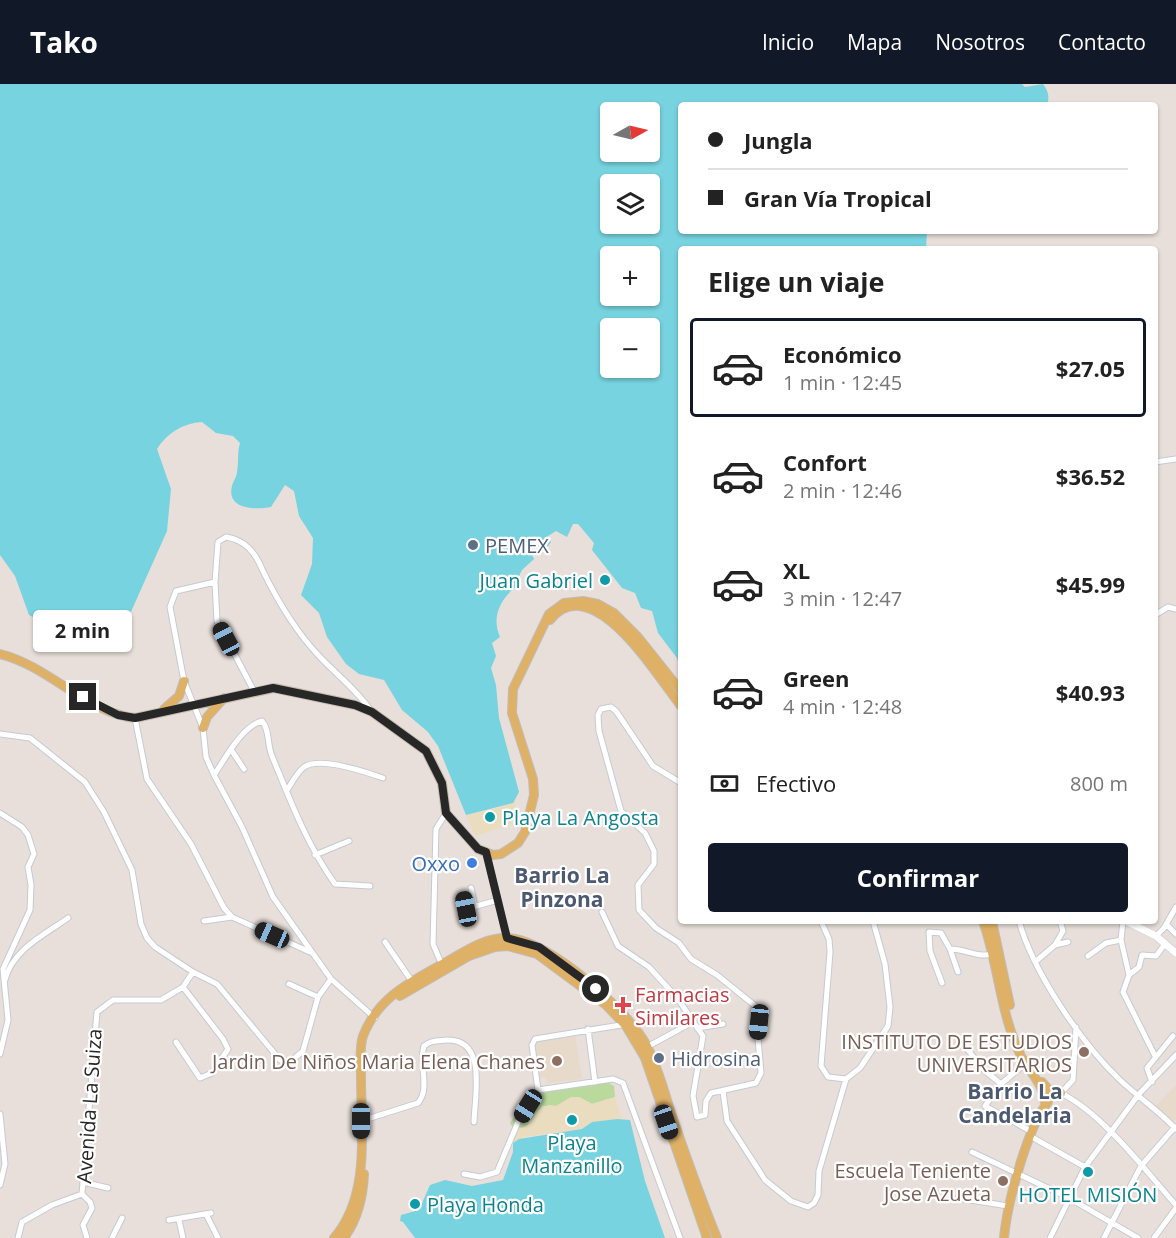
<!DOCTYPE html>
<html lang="es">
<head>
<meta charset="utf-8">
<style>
  body { margin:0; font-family:"Open Sans",sans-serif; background:#f6f6f6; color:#222; height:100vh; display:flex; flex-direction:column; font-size:22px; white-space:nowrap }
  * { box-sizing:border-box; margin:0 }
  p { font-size:20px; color:#767676 }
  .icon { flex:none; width:33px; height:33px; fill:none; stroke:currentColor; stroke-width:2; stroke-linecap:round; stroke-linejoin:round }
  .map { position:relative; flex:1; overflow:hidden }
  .details { position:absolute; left:678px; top:162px; width:480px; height:678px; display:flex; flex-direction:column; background:#fff; border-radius:6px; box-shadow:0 2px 4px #0004 }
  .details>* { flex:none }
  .hud { position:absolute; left:678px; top:18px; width:480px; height:132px; border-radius:6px; box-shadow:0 2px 4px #0004; display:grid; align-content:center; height:132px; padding:0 30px; background:#fff }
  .needle { width:39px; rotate:82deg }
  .controls { position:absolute; left:600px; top:18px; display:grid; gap:12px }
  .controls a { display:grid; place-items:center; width:60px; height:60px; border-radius:6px; background:#fff; box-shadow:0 2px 4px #0004; font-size:30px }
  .end { position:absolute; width:27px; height:27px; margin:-14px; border:8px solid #272727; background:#fff; box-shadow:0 0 0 3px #fff }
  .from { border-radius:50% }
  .bubble { position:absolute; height:42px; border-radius:6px; background:#fff; box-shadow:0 2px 4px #0004; font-size:20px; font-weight:700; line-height:42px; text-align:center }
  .car { position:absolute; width:18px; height:36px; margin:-18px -9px; border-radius:8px; box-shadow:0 0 4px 2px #0007; background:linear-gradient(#222 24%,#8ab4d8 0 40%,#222 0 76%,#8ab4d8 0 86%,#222 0) }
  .hud b { display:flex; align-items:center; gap:21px; height:57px; font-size:22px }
  .hud b+b { border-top:2px solid #e0e0e0 }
  .hud i { width:15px; height:15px; background:#222 }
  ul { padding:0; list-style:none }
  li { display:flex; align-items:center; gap:18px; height:99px; margin:0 12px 9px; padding:0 18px; border:3px solid transparent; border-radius:6px }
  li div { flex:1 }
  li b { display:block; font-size:22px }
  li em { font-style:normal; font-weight:700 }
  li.active { border-color:#111827 }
  li>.icon { width:54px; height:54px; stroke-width:1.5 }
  h2 { padding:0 30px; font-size:27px; line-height:72px }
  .pay { display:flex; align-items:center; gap:15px; height:66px; padding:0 30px; font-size:22px }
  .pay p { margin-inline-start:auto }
  .cta { display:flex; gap:12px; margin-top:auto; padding:12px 30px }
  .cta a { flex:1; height:69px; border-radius:6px; background:#111827; color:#fff; font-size:24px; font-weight:700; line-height:69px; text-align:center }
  header { display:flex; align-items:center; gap:36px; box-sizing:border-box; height:84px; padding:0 30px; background:#111827; color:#fff }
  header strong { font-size:28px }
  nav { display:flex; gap:33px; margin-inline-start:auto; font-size:21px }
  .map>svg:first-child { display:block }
  .education { fill:#e8daca }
  .green { fill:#bad99c }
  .sand { fill:#eaddbf }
  .water { fill:#77d3df; fill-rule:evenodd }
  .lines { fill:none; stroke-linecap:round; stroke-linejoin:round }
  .minor-casing { stroke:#c5cad3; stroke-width:7 }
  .tertiary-casing { stroke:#c5cad3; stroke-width:8 }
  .primary-casing { stroke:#bebebe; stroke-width:10 }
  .minor { stroke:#fff; stroke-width:5 }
  .tertiary { stroke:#fff; stroke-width:7 }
  .primary { stroke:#dfb167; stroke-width:8 }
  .route { stroke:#272727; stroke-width:8 }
  .service-dot { fill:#5c6f8a; stroke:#fff; stroke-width:2 }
  .culture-dot { fill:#0f9aa8; stroke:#fff; stroke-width:2 }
  .shop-dot { fill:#3f7fe0; stroke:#fff; stroke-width:2 }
  .health-dot { fill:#e0444e; stroke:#fff; stroke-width:2 }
  .education-dot { fill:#8d6e63; stroke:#fff; stroke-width:2 }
  .labels { text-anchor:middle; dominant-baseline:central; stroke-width:4.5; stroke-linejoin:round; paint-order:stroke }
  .service-label { font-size:20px; fill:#4e5e75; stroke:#fff; text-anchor:start }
  .culture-label { font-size:20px; fill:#0d838f; stroke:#fff; text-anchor:start }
  .shop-label { font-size:20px; fill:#366cbe; stroke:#fff; text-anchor:end }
  .health-label { font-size:20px; fill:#be3a42; stroke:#fff; text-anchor:start }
  .education-label { font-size:20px; fill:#785e54; stroke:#fff; text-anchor:end }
  .street-label { font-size:20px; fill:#272727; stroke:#fff }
  .neighbourhood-label { font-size:21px; font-weight:bold; fill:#4d5971; stroke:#fff }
</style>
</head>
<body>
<header>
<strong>Tako</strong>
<nav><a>Inicio</a><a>Mapa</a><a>Nosotros</a><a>Contacto</a></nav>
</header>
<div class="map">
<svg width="1176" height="1154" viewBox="0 0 1176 1154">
  <rect width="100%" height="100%" fill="#e8dfda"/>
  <!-- education -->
  <path class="education" d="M 575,950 L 582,995 L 547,999 L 546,993 L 538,994 L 533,962 L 535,958 Z
    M 1176,1001 L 1176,1036 L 1173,1038 L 1156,1022 Z"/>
  <!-- green -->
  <path class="green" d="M 607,998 L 614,1002 L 615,1013 L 592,1020 L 579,1013 L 556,1022 L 549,1021 C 546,1023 539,1025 536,1029 C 529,1038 528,1047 513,1044 L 510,1039 C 533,1000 566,1004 607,998 Z"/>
  <!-- sand -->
  <path class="sand" d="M 517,712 L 511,741 L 475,752 L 466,731 C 482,726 506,727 517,712 Z
    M 571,1013 L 579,1013 L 592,1020 L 615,1013 L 622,1035 L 592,1038 L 582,1045 L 523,1053 L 513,1059 L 517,1045 L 528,1042 L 542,1022 L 556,1022 Z"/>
  <!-- water -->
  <path class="water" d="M 0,0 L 1022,0 L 1025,3 L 1043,0 C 1048,6 1050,13 1047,21 L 681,21 L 681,147 L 927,147 L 926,165 L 681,165 L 681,587 L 677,574 L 658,549 L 652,527 L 641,524 L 635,509 L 622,504 L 592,466 L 594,459 L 578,440 L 573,440 L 567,453 L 556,447 L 548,452 L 551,458 L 548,462 L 543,464 L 538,458 L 533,458 L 528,462 L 534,475 L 522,486 L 518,494 L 521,499 C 503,511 490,531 500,553 L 492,559 L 496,572 L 491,584 L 496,601 L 499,634 L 519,708 L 513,719 L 466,731 L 438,662 L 428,648 L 402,626 L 384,596 L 359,590 L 346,580 L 327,553 L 319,529 L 301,511 L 312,480 L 313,454 L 299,432 L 294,407 L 285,401 L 271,423 C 256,426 226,426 232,402 C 233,397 237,393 237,388 C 239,378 237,369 240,359 L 233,352 L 216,349 L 202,338 C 183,339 167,349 157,365 L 171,405 L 167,447 L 126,539 C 116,541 111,549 102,552 C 71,562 71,547 47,536 C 41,534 35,535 29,531 L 15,492 L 0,471 ZM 610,28 L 650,28 L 650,68 L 610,68 ZM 610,100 L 650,100 L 650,140 L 610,140 ZM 610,172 L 650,172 L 650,212 L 610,212 ZM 610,244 L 650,244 L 650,284 L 610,284 Z
    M 617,1035 L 630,1036 L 645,1097 L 665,1154 L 415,1154 L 403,1138 L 400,1137 L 401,1131 L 419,1126 L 430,1101 L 445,1096 L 472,1102 L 503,1096 L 513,1068 L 513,1059 L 519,1055 L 582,1045 L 592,1038 Z"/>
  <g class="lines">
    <defs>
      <path id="minor" d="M 1155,378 L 1176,375
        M 215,498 L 176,507 L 170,523 L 184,597 L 203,644 L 206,673 L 214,691 L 242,743 L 273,813 L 331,895 L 375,934
        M 1155,531 L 1168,523 L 1176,525
        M 254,607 L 217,537 L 215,498 L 218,458 L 226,453 C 245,456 255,468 262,485 C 277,516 296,548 320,573 C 337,591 357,606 371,627
        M 135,634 L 147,695 L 191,760 L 224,824 L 232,833 L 310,868
        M 0,650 L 30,654 L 85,698 L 104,728 L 132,786 L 141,840 L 147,854 L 155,863 L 193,888 L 217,900 L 280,976 L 291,977 L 303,967 L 318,913 L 331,895
        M 232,667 L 244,685
        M 214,691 C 225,675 242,642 262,637 C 270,646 267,661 272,672 C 290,716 307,761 335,800 L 370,802
        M 287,706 C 292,699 297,688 304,683 C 320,672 366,688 383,694
        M 0,729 L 22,743 L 28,751 L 34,770 L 28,783 L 31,801 L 30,826 L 3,885 L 8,936 L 0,970
        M 486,768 L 507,854
        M 315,771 L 349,757
        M 471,804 L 475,823
        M 464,812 L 466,825 L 498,816
        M 602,828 L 618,862 L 649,883 L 678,915 L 703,952 L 693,1012 L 697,1033 L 705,1031 L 706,1017 L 711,1009 L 756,999 L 761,989 L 758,955 L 759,925 L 717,891 L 691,875 L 679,859 L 656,844 L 639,826 L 638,801 L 654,780 L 654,767 L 645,749 L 621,727 L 599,647 L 598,631 L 601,625 L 611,623 L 616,627 L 653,682 L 681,699
        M 204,837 L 232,833
        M 821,837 L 829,855 L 830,868 L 821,982 L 828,993 L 846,995
        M 1019,837 C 1033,888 1082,960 1120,996 C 1138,1013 1159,1027 1176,1045
        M 1123,837 L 1121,856 L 1129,891 L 1123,908 L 1155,972
        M 1166,840 L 1176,850
        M 1156,852 L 1164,844 L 1176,823
        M 385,858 L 411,896
        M 1055,861 L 1063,847 L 1060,837
        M 1088,872 L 1106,859 L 1121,856
        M 1035,878 L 1055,861 L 1068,858
        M 442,881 L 433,860 L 436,745 L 446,729
        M 958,888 L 950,865 C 966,865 977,874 992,870
        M 1129,891 L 1139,883 L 1142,871 L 1156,872 L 1165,860
        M 5,896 C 12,866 44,851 68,834
        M 942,899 L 930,867 L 929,848 L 941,849 L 950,865
        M 289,900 L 318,913
        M 1076,943 L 1073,996 L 1061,1009 C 1104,1031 1144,1085 1176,1121
        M 697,944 L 723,940
        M 588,945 L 595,998
        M 176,958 L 200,994 L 212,989 L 228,965 L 223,955 L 183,903
        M 645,964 L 693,938
        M 968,966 L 984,986 L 1001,1000
        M 1027,978 L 1001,1000 L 985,1022 L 1032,1048
        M 1152,998 L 1147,984 L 1173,952
        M 538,1006 L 613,995 L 623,999 L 680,1154
        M 538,1006 L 532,961 L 535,955 L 627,940
        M 723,1007 L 727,1037 L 765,1096 L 791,1117 L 808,1123 L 814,1119 L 818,1111 L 819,1087 L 846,995 L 860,984 L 888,942 L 890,923 L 885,880 L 873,837
        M 0,1030 L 5,1080 L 0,1101
        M 361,1037 L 418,1019 C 431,1004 418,980 424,962 C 431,956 438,957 447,956 C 487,955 475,1010 474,1038
        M 1030,1052 L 1085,1083
        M 972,1068 L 1069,1114 L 1138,1154
        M 464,1090 L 480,1093 L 497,1088 L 518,1038 L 538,1006
        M 83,1098 L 108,1104
        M 82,1110 L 90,1118 L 92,1124 L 83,1141 L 87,1154
        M 958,1114 L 1008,1122
        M 206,1130 L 218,1154
        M 169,1136 L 211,1129
        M 179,1136 L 183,1154
        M 18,1154 L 22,1138 L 52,1121 L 82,1110 L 97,928 L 113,916 L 161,916 L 183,903 L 193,888
        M 112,1154 L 122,1134
        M 1050,1154 L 1085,1083 L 1139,1010 L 1176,971
        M 1104,1154 L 1141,1082 L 1175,1043
        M 1154,1154 L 1176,1124"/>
      <path id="tertiary" d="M 1126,837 L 1156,852 L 1176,869"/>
      <path id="primary" d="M 550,536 C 593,483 658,594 681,622
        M 0,570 C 49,582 87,629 135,634 L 274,604 L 355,621 L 372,628 L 426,667 L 442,699 L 446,729 L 478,765 L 493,771 L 501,770 L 518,759 L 525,748 L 534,711 L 533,695 L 512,629 L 513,605 L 549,530 L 564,519 L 583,517 L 598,520 L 614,529 L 638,553 L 681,607
        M 164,625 L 179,612 L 184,597
        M 203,644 L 207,633 L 224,614
        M 983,837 C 998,879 1000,927 1019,968 C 1027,986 1045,1000 1045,1021
        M 992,837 L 1010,921
        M 400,912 L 469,872 L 495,863 L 508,862 L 537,870 L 606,921 L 626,942 L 645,974 L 707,1154
        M 1042,998 L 1051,1008 L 1061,1009
        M 334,1154 C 371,1111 361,1045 361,993 C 361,980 359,963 363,952 C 379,910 417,895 453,874 C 470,864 488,853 508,854 C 548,855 629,927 647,962 C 659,985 665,1011 673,1035 C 687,1075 701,1115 717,1154
        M 344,1154 C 358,1135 363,1113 364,1090
        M 1004,1154 C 1007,1120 1027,1044 1048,1018"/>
    </defs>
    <!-- minor casing -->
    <use href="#minor" class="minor-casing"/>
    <!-- tertiary casing -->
    <use href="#tertiary" class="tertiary-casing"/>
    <!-- primary casing -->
    <use href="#primary" class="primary-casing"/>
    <!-- minor -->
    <use href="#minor" class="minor"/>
    <!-- tertiary -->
    <use href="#tertiary" class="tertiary"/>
    <!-- primary -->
    <use href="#primary" class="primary"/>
  </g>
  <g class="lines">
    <!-- route -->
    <path class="route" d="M 83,613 L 118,631 L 135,634 L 273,604 L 355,621 L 372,628 L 426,667 L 442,699 L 446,729 L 478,765 L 486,768 L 507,854 L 539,863 L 596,905"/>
  </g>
  <!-- markers -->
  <g class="service-dot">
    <circle cx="473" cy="461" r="6"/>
    <circle cx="659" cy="974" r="6"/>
  </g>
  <g class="culture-dot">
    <circle cx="605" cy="496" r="6"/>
    <circle cx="490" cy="733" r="6"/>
    <circle cx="572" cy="1036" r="6"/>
    <circle cx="1088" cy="1088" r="6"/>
    <circle cx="415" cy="1120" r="6"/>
  </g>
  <circle class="shop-dot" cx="472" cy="779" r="6"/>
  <path class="health-dot" d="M620 912h6v6h6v6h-6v6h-6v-6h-6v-6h6z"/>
  <g class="education-dot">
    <circle cx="1084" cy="968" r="6"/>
    <circle cx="557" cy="977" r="6"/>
    <circle cx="1003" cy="1097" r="6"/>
  </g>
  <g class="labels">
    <!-- service labels -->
    <g class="service-label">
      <text x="485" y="461">PEMEX</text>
      <text x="671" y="974">Hidrosina</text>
    </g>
    <!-- culture labels -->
    <g class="culture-label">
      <text x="593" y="496" text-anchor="end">Juan Gabriel</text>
      <text x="502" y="733">Playa La Angosta</text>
      <text x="572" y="1058" text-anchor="middle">Playa<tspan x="572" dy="23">Manzanillo</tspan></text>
      <text x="1088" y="1110" text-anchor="middle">HOTEL MISIÓN</text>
      <text x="427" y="1120">Playa Honda</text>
    </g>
    <!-- shop labels -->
    <g class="shop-label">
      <text x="460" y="779">Oxxo</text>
    </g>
    <!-- health labels -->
    <g class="health-label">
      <text x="635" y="910">Farmacias<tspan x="635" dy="23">Similares</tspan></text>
    </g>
    <!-- education labels -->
    <g class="education-label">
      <text x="1072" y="957">INSTITUTO DE ESTUDIOS<tspan x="1072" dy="23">UNIVERSITARIOS</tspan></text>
      <text x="545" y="977">Jardin De Niños Maria Elena Chanes</text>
      <text x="991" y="1086">Escuela Teniente<tspan x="991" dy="23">Jose Azueta</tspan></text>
    </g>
    <!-- street labels -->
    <g class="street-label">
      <text transform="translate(89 1022) rotate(-86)">Avenida La Suiza</text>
    </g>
    <!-- neighbourhood labels -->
    <g class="neighbourhood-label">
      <text x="562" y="791">Barrio La<tspan x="562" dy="24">Pinzona</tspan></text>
      <text x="1015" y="1007">Barrio La<tspan x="1015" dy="24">Candelaria</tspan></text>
    </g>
  </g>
</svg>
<div class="controls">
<a><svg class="needle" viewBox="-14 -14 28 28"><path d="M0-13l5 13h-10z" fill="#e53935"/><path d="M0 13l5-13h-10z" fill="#767676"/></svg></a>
<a><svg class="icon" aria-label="layers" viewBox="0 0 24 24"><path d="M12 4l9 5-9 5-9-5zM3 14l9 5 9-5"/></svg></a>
<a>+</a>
<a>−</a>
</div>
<i class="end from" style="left:596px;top:905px"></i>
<i class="end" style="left:83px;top:613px"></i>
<div class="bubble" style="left:33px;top:526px;width:99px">2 min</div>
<i class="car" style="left:226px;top:555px;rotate:332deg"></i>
<i class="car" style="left:466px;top:825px;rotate:349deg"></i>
<i class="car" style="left:272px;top:851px;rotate:294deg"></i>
<i class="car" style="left:759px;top:938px;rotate:186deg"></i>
<i class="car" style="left:528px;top:1022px;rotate:212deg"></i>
<i class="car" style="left:361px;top:1037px;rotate:180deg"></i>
<i class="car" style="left:666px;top:1038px;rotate:161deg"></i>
<div class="hud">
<b><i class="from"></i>Jungla</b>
<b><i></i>Gran Vía Tropical</b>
</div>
<section class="details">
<h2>Elige un viaje</h2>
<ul>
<li class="active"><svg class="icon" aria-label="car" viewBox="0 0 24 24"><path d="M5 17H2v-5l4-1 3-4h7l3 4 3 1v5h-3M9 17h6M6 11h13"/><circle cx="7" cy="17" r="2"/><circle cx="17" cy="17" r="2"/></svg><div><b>Económico</b><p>1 min · 12:45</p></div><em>$27.05</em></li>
<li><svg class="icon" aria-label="car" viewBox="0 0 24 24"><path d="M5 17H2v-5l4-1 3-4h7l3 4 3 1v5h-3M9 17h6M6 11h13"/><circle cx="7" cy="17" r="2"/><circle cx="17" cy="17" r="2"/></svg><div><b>Confort</b><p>2 min · 12:46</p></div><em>$36.52</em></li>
<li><svg class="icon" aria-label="car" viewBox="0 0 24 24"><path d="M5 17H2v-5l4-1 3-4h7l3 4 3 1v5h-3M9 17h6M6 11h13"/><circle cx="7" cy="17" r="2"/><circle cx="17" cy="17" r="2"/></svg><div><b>XL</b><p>3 min · 12:47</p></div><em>$45.99</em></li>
<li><svg class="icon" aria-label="car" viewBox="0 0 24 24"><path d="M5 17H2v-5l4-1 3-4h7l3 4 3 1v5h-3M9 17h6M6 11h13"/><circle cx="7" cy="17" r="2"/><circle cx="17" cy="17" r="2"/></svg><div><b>Green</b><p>4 min · 12:48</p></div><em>$40.93</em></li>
</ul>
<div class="pay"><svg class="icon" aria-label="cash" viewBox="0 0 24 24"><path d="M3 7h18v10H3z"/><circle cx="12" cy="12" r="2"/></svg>Efectivo<p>800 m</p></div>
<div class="cta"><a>Confirmar</a></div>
</section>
</div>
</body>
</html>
